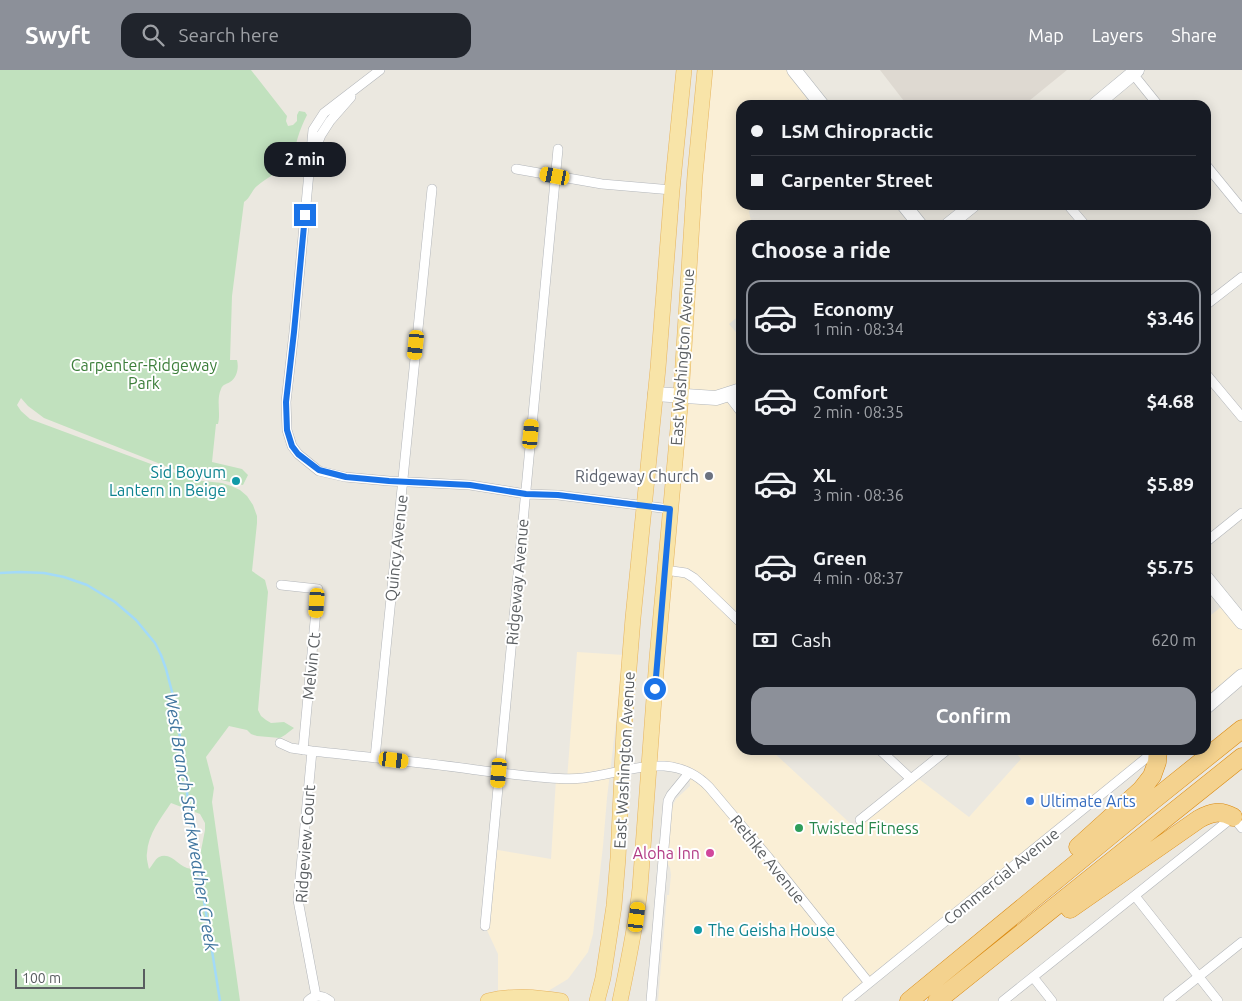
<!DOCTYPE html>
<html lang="en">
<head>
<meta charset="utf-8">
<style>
  body { margin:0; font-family:Ubuntu,sans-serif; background:#20242c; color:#f1f3f6; height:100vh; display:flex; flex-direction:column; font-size:19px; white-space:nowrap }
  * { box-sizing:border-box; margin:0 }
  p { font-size:16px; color:#9ea1a6 }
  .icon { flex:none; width:28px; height:28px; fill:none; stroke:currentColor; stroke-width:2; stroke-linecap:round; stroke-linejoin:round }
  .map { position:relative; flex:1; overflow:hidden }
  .details { position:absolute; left:736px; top:150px; width:475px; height:535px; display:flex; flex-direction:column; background:#171b24; border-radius:15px; box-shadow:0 2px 12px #0003 }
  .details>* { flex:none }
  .hud { position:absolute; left:736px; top:30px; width:475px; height:110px; border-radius:15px; box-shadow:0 2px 12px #0003; display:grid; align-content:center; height:110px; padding:0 15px; background:#171b24 }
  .scale { position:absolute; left:15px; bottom:12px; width:130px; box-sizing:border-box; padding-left:5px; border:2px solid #595d60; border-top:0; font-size:14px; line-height:18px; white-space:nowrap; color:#595d60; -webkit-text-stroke:4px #fff; paint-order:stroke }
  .end { position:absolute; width:22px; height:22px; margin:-11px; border:6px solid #1a73e8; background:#fff; box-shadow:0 0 0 2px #fff }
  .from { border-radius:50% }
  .bubble { position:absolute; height:35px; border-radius:15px; background:#171b24; box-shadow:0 2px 12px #0003; font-size:16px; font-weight:600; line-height:35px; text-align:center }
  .car { position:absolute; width:15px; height:30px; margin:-15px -8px; border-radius:6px; box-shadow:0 0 4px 1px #0007; background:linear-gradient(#f5c518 24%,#345 0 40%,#f5c518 0 76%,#345 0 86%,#f5c518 0) }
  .hud b { display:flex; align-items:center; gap:18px; height:48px; font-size:19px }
  .hud b+b { border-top:1px solid #363941 }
  .hud i { width:12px; height:12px; background:#f1f3f6 }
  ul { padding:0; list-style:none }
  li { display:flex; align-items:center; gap:15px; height:75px; margin:0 10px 8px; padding:0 5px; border:2px solid transparent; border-radius:15px }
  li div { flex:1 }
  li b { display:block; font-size:19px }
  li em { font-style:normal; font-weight:600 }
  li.active { border-color:#8c9099 }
  li>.icon { width:45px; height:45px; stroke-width:1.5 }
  h2 { padding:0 15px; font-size:22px; line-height:60px }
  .pay { display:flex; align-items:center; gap:12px; height:55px; padding:0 15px; font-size:19px }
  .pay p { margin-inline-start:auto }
  .cta { display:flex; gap:10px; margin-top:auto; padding:10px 15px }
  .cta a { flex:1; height:58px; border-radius:15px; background:#8c9099; color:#fff; font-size:20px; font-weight:600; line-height:58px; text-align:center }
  header { display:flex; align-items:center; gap:30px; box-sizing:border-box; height:70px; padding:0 25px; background:#8c9099; color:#fff }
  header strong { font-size:24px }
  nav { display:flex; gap:28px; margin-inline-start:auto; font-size:18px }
  .search { width:350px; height:45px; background:#20242c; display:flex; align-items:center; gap:12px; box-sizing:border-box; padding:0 18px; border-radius:15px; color:#9ea1a6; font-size:19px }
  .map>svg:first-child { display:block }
  .commercial { fill:#faefd6 }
  .education { fill:#ded9d1 }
  .green { fill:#c1e1be; fill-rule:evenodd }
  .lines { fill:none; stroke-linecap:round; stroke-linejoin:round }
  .stream { stroke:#a3daf8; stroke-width:2.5 }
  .street-casing { stroke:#b3b6ba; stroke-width:10 }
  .secondary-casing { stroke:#b2b6ba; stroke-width:15 }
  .primary-casing { stroke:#e6b45e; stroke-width:16 }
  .highway-casing { stroke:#da8a11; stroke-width:19 }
  .street { stroke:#fff; stroke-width:9 }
  .secondary { stroke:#fff; stroke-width:14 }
  .primary { stroke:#f8e4a8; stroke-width:15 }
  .highway { stroke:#f4d28e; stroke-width:18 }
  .route { stroke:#1a73e8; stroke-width:6 }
  .worship-dot { fill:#6b7280; stroke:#fff; stroke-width:2 }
  .culture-dot { fill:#0f9aa8; stroke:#fff; stroke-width:2 }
  .shop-dot { fill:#3f7fe0; stroke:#fff; stroke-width:2 }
  .leisure-dot { fill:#2e9e5b; stroke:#fff; stroke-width:2 }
  .hotel-dot { fill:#d1479c; stroke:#fff; stroke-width:2 }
  .labels { text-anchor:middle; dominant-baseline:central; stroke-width:4; stroke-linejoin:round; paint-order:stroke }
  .street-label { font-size:16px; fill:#595d60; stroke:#fff }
  .park-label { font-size:16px; fill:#3c7e3a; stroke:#fff }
  .culture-label { font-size:16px; fill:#0d838f; stroke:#fff; text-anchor:end }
  .worship-label { font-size:16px; fill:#5b616d; stroke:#fff; text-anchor:end }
  .shop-label { font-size:16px; fill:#366cbe; stroke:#fff; text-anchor:start }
  .leisure-label { font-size:16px; fill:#27864d; stroke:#fff; text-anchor:start }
  .hotel-label { font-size:16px; fill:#b23c85; stroke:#fff; text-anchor:end }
  .water-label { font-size:18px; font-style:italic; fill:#41769f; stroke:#fff }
</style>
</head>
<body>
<header>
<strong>Swyft</strong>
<div class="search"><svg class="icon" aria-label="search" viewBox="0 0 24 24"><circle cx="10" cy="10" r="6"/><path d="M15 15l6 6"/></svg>Search here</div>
<nav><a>Map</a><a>Layers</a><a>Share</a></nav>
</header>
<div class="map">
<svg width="1242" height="931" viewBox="0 0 1242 931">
  <rect width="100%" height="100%" fill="#ebe8e0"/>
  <!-- commercial -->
  <path class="commercial" d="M 705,0 L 794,0 L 813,24 L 798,35 L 741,35 L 741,135 L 751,135 L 749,142 L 752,155 L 741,155 L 741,244 L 729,254 L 741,268 L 741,320 L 728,326 L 741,342 L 741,680 L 771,680 L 853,756 L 915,706 L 969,747 L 1021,689 L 1014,680 L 1156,680 L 847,931 L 658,931 L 667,825 L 669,825 L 671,805 L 670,798 L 667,793 L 672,737 L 676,729 L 690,716 L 689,702 L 659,695 L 650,682 Z
    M 1226,533 L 1242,552 L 1242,606 L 1206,637 L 1206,549 Z
    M 577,582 L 624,585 L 607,728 L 603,776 L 593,864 L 588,882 L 568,909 L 548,921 L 498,921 L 498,884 L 485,856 L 492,779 L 551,789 L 556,709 L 567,709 Z"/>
  <!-- education -->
  <path class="education" d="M 880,0 L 1067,0 L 1024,35 L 907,35 Z"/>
  <!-- green -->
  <path class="green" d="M 0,0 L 251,0 L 287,46 L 286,51 L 288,56 L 293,55 L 297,51 L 297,45 L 299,41 L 305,42 L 307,45 C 299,61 293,78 294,96 C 290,98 286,98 282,100 C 275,103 263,111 257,116 C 251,121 251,127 244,132 L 232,226 L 230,290 L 237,290 C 239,298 237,308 230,312 C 227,314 223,314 221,319 C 216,330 221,343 218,354 L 216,354 L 212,392 L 242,399 L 248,405 L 243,415 L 204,406 L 189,404 L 173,399 L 44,348 L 28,336 L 21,328 L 17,335 L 21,341 L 30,349 L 194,410 L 222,413 L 231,416 L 240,420 L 247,426 L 253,435 L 257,446 L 257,453 L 252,501 L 265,510 L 268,522 L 258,640 L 261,646 L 266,650 L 271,653 L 284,652 L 294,658 L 285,665 L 280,668 L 257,666 L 251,664 L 247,660 L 229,656 L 206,687 L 214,718 L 212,732 L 240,931 L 0,931 ZM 171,733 L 200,744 L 205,753 L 205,760 L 198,796 C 182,807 175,780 159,787 C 155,789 152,796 149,799 C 148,794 146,788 147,783 C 148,764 161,748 171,733 Z"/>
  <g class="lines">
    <!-- stream -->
    <path class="stream" d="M 0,503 L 20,502 L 44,503 L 64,507 L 87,515 L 115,532 L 136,550 L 155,573 L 161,585 L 166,599 L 176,637 L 188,730 L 220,931"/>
    <defs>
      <path id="street" d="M 380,0 L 324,43 L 313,60 L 294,262 L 286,332 L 287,360 L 292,376 L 298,384 L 319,401 L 345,407 L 389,411 L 470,415 L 526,424 L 558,425 L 670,439
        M 1133,4 L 1158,35
        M 314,82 L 321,65 L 330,51 L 351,27
        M 1206,95 L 1242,139
        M 516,99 L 602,114 L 672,120
        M 1068,135 L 1085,155
        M 1206,235 L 1242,207
        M 1206,304 L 1242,347
        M 728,325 L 741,342
        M 1206,472 L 1242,443
        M 665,500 L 686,503 L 694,508 L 741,553
        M 281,515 L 318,519 L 303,680
        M 280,673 L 291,678 L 312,681 C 365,687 418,692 470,699 C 493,702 515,705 538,707 C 553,708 568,710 583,708 C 628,703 672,679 709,717 L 768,787 L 869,913
        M 880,680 L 911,709
        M 312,681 L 298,830 L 316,926
        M 375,688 L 432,119
        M 860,750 L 947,680
        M 1135,826 L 1218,931
        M 485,856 L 558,79
        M 1033,907 L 1052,931
        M 308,931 C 315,924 323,925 330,931
        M 651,931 L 668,731 L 671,725 L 689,703
        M 847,931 L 1156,680
        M 1003,931 L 1233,747 L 1242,758
        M 1168,931 L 1242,872"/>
      <path id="secondary" d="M 794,0 L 822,35
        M 1095,35 L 1137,0
        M 904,135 L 920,155
        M 948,155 L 973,135
        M 655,324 L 716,328 L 741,320
        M 1206,508 L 1242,552
        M 1206,637 L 1242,606"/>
      <path id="primary" d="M 488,931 C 512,925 536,927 561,931
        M 597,931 L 603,908 L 614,836 L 618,788 L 624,660 L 633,548 L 658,298 L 672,120 L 684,0
        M 620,931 C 628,893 636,856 640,818 L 657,588 L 681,326 L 695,105 L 705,0"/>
      <path id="highway" d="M 1078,777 L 1141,720 L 1152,706 L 1157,692 L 1158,680
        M 1070,839 L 1199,749 C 1212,742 1221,740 1233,747
        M 909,931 L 1151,732 L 1242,659
        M 937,931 L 1242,687"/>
    </defs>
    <!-- street casing -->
    <use href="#street" class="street-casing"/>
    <!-- secondary casing -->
    <use href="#secondary" class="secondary-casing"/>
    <!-- primary casing -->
    <use href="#primary" class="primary-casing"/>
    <!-- highway casing -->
    <use href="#highway" class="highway-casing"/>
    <!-- street -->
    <use href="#street" class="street"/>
    <!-- secondary -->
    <use href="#secondary" class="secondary"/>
    <!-- primary -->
    <use href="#primary" class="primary"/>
    <!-- highway -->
    <use href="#highway" class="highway"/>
  </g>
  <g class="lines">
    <!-- route -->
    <path class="route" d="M 305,145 L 294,262 L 286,332 L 287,360 L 292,376 L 298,384 L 319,400 L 346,407 L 389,411 L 470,415 L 526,424 L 558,425 L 670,439 L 655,619"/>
  </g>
  <!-- markers -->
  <circle class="worship-dot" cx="709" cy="406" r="5"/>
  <g class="culture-dot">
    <circle cx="236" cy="411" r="5"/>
    <circle cx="698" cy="860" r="5"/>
  </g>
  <circle class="shop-dot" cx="1030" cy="731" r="5"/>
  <circle class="leisure-dot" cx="799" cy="758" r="5"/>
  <circle class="hotel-dot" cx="710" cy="783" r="5"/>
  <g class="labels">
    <!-- street labels -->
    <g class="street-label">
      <text transform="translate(682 287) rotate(-86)">East Washington Avenue</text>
      <text transform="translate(396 478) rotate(-84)">Quincy Avenue</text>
      <text transform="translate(517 512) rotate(-85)">Ridgeway Avenue</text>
      <text transform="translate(311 596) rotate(-84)">Melvin Ct</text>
      <text transform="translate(624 690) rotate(-87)">East Washington Avenue</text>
      <text transform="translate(305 774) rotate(-86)">Ridgeview Court</text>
      <text transform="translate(768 789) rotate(51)">Rethke Avenue</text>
      <text transform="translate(1001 806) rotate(-39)">Commercial Avenue</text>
    </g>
    <!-- park labels -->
    <g class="park-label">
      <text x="144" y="295">Carpenter-Ridgeway<tspan x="144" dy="18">Park</tspan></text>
    </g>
    <!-- culture labels -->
    <g class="culture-label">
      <text x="226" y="402">Sid Boyum<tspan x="226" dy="18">Lantern in Beige</tspan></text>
      <text x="708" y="860" text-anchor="start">The Geisha House</text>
    </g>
    <!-- worship labels -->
    <g class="worship-label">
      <text x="699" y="406">Ridgeway Church</text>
    </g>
    <!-- shop labels -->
    <g class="shop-label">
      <text x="1040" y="731">Ultimate Arts</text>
    </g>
    <!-- leisure labels -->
    <g class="leisure-label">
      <text x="809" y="758">Twisted Fitness</text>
    </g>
    <!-- hotel labels -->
    <g class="hotel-label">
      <text x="700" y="783">Aloha Inn</text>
    </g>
    <!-- water labels -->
    <g class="water-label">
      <text transform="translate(192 752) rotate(81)">West Branch Starkweather Creek</text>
    </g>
  </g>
</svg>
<div class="scale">100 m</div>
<i class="end from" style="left:655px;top:619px"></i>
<i class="end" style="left:305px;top:145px"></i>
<div class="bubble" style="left:264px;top:72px;width:82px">2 min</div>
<i class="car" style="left:555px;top:106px;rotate:281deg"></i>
<i class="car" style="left:416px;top:275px;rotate:186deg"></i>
<i class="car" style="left:531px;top:364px;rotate:5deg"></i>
<i class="car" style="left:317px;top:533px;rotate:184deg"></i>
<i class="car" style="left:394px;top:690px;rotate:97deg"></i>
<i class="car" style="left:499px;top:703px;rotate:185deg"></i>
<i class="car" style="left:637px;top:847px;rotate:7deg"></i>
<div class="hud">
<b><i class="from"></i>LSM Chiropractic</b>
<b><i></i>Carpenter Street</b>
</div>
<section class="details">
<h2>Choose a ride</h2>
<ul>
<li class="active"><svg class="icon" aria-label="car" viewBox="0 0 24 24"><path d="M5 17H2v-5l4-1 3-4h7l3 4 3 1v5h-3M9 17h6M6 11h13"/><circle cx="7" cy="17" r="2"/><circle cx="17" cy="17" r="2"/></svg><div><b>Economy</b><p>1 min · 08:34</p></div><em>$3.46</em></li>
<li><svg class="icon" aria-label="car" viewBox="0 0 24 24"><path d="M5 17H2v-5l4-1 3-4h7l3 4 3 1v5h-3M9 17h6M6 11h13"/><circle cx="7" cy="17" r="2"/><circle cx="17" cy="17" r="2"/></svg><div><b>Comfort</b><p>2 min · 08:35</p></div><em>$4.68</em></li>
<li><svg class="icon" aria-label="car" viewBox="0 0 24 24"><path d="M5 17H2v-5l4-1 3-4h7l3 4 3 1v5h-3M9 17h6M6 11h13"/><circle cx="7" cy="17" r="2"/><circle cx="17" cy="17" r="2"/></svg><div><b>XL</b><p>3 min · 08:36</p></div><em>$5.89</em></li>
<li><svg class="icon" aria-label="car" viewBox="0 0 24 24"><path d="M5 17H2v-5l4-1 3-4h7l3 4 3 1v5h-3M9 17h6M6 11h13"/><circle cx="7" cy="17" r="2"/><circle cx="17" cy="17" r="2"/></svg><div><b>Green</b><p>4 min · 08:37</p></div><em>$5.75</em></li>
</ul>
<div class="pay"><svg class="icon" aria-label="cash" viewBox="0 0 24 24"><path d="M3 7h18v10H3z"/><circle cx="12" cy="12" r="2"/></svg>Cash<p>620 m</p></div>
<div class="cta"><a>Confirm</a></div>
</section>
</div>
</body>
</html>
